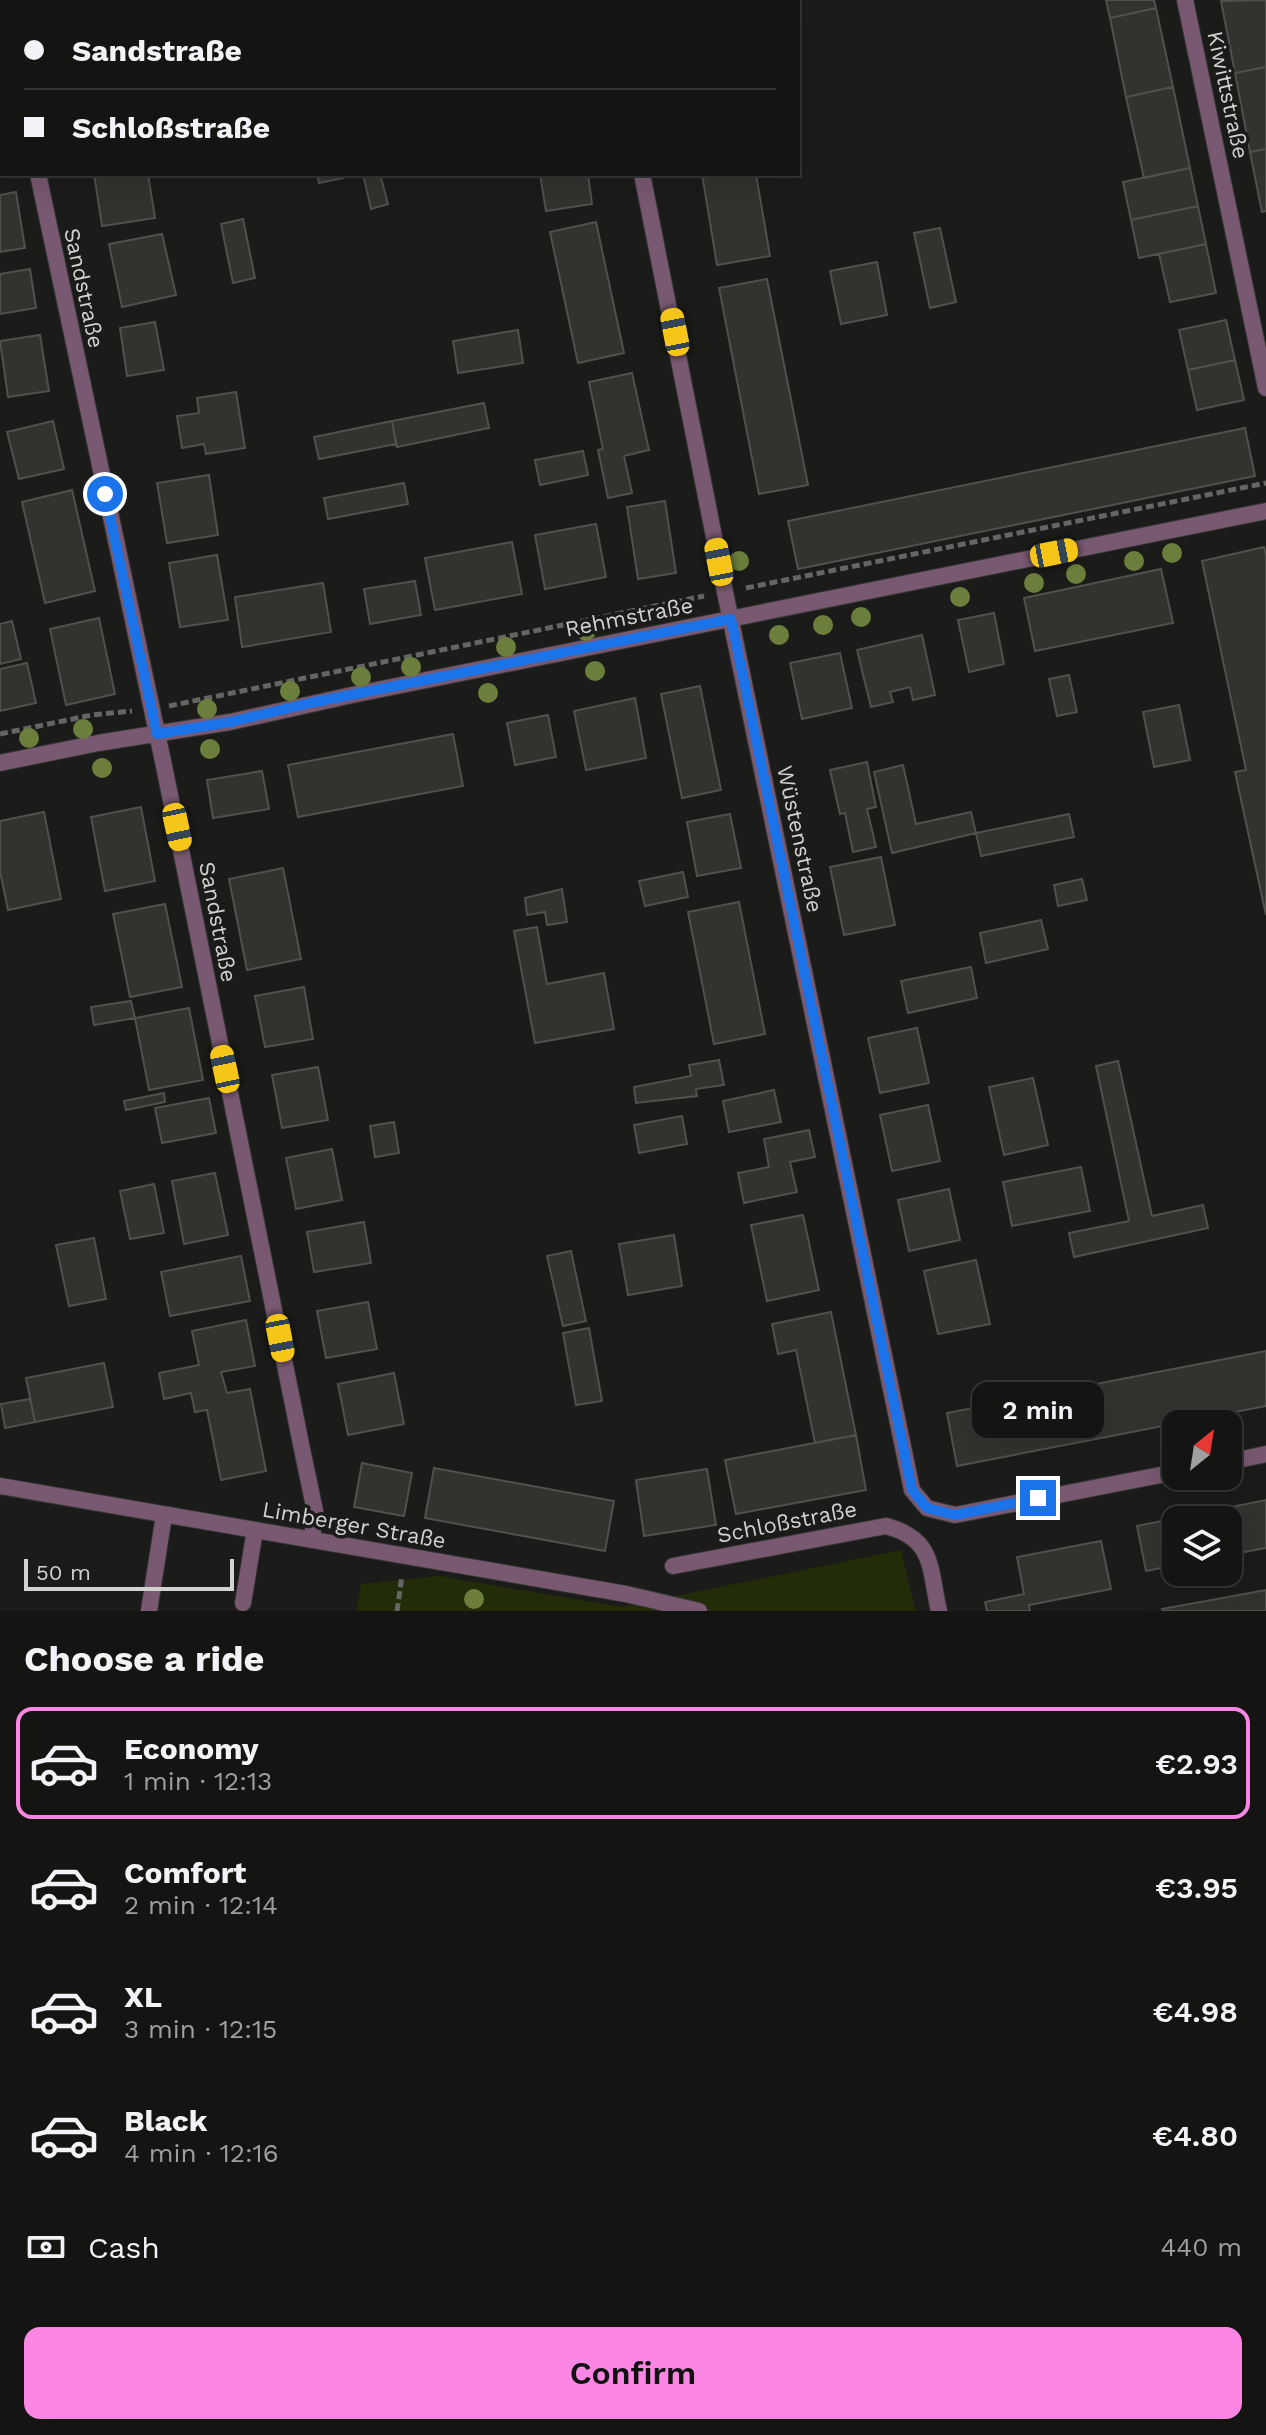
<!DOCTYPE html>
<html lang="en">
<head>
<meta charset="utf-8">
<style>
  body { margin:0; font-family:"Work Sans",sans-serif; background:#212221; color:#f1f3f6; height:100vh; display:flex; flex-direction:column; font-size:30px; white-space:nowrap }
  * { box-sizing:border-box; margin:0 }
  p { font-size:26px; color:#9d9fa0 }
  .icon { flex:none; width:44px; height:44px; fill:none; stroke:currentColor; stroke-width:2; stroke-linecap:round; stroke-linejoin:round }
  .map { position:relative; height:1611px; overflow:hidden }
  .side { display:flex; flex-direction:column; background:#141513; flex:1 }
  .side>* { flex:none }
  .banner { position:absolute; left:0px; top:0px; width:800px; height:176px; box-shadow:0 8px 32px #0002,0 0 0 2px #333433; display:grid; align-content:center; height:176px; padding:0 24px; background:#141513 }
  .needle { width:52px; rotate:30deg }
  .tools { position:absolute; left:1162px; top:1410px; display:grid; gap:16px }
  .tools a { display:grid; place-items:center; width:80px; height:80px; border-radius:16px; background:#141513; box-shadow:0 8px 32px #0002,0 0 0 2px #333433; font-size:40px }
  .scale { position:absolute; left:24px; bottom:20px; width:210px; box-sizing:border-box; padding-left:8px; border:4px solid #d2d3d1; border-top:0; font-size:22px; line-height:28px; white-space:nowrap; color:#d2d3d1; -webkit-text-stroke:6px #1b1c19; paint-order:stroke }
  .end { position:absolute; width:36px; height:36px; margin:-18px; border:10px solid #1a73e8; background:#fff; box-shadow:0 0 0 4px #fff }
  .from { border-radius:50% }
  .bubble { position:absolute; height:56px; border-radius:16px; background:#141513; box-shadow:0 8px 32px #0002,0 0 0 2px #333433; font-size:26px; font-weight:600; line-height:56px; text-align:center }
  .car { position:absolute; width:24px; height:48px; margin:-24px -12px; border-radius:10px; box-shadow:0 0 6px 2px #0007; background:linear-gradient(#f5c518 24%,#345 0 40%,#f5c518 0 76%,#345 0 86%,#f5c518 0) }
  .banner b { display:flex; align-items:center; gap:28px; height:76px; font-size:30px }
  .banner b+b { border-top:2px solid #333433 }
  .banner i { width:20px; height:20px; background:#f1f3f6 }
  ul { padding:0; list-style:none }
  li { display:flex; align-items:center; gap:24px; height:112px; margin:0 16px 12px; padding:0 8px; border:4px solid transparent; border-radius:16px }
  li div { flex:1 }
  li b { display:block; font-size:30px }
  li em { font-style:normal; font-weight:600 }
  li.active { border-color:#fc86e3 }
  li>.icon { width:72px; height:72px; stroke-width:1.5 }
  h2 { padding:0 24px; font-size:36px; line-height:96px }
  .pay { display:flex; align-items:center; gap:20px; height:88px; padding:0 24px; font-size:30px }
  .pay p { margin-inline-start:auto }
  .cta { display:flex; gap:16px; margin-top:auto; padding:16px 24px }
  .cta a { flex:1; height:92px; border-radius:16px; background:#fc86e3; color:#111; font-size:32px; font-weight:600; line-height:92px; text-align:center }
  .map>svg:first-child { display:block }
  .green { fill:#232c08 }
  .building { fill:#31332f; stroke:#4f514d; stroke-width:2 }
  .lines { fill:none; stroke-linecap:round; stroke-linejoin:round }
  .lane-casing { stroke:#353633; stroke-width:18 }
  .street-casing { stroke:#353633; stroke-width:18 }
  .path { stroke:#656663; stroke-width:5; stroke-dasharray:8 4; stroke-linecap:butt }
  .lane { stroke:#785971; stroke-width:16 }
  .street { stroke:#785971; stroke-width:16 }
  .tree { fill:#6c7e3c }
  .route { stroke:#1a73e8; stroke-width:10 }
  .labels { text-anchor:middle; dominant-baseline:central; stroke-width:7; stroke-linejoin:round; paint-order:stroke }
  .street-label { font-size:22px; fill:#d2d3d1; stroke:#1b1c19 }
</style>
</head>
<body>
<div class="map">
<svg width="1266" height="1611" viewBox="0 0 1266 1611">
  <rect width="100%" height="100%" fill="#1b1c19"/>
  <!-- green -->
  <path class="green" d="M 901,1550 L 916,1611 L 357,1611 L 361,1584 L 439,1576 L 622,1607 Z"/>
  <!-- building -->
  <path class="building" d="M 52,0 L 118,0 L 118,2 L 52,2 Z
    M 1106,0 L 1154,0 L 1156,8 L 1110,18 Z
    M 1266,0 L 1266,67 L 1235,73 L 1221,1 Z
    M 1156,8 L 1173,87 L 1126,97 L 1110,18 Z
    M 1266,67 L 1266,149 L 1250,152 L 1235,73 Z
    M 1173,87 L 1190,168 L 1144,178 L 1126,97 Z
    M 0,111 L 2,120 L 0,167 Z
    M 1266,149 L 1266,211 L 1262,212 L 1250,152 Z
    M 1190,168 L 1198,206 L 1131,220 L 1123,182 Z
    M 94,174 L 148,174 L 155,218 L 102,226 Z
    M 317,174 L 342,174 L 343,178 L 319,183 Z
    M 363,174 L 380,174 L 388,204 L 371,209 Z
    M 540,174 L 588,174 L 592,204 L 546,211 Z
    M 702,174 L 756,174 L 770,256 L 717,265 Z
    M 16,192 L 25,248 L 0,252 L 0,195 Z
    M 1198,206 L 1206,244 L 1139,258 L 1131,220 Z
    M 243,219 L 255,278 L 233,283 L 221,224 Z
    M 596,222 L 624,353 L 578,363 L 550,232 Z
    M 940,228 L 956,302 L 930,308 L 914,233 Z
    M 162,234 L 176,295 L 122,307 L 109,244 Z
    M 1206,244 L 1216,293 L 1170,302 L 1159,254 Z
    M 877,262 L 887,315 L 841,324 L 830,271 Z
    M 30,269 L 36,308 L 0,314 L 0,274 Z
    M 767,279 L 808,485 L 759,494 L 719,288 Z
    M 1226,320 L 1235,360 L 1188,370 L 1179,330 Z
    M 155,322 L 164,370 L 127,376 L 120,328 Z
    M 518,330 L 523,363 L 458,373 L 453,341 Z
    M 40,335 L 49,391 L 8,397 L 0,341 Z
    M 1235,360 L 1244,400 L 1197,410 L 1188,370 Z
    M 632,373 L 649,450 L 624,456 L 632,493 L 608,498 L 598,450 L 603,449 L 589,382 Z
    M 236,392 L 245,448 L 206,454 L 204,444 L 182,448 L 177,416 L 199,413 L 197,398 Z
    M 484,403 L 489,428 L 397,447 L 392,421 Z
    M 53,421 L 64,469 L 19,479 L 7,432 Z
    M 392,421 L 396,444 L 319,459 L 314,437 Z
    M 1245,428 L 1255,476 L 798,569 L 788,521 Z
    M 583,451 L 588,475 L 540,485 L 535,460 Z
    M 209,475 L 218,535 L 167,543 L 157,483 Z
    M 404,483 L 408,504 L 328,519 L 324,498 Z
    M 72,490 L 95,591 L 45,603 L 22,502 Z
    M 665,501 L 676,573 L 638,579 L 627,507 Z
    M 596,524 L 606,577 L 545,589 L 535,535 Z
    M 512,542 L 522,594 L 435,610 L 425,558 Z
    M 1264,547 L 1266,555 L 1266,915 L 1235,772 L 1246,770 L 1202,561 Z
    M 217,555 L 228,620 L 180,627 L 169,563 Z
    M 1161,569 L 1173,623 L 1035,651 L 1024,598 Z
    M 415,581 L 421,615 L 370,624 L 364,589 Z
    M 323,583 L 331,632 L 242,647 L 235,597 Z
    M 994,613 L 1004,664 L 969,672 L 958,620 Z
    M 99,618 L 115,694 L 66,705 L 50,629 Z
    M 12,621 L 21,659 L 0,664 L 0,624 Z
    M 922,635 L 935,695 L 913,700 L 910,687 L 890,692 L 893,702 L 871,707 L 857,650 Z
    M 840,653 L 852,708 L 802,719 L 790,663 Z
    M 27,663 L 36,703 L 0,711 L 0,669 Z
    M 1069,675 L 1077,712 L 1057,716 L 1049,679 Z
    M 700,686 L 721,790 L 682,798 L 661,694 Z
    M 635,698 L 646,758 L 586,770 L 574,711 Z
    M 1179,705 L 1190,760 L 1154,767 L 1143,712 Z
    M 548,715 L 556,757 L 515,765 L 507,723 Z
    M 453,734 L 463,786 L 298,817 L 288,765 Z
    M 867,762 L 876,807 L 867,809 L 876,847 L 853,852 L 845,813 L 840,814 L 830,770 Z
    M 903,765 L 916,824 L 971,812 L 976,833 L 892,853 L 874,772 Z
    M 262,771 L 269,809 L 213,818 L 207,780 Z
    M 141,807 L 155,881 L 105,891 L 91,817 Z
    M 44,812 L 61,899 L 8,910 L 0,871 L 0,821 Z
    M 730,814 L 741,868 L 697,876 L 687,822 Z
    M 1069,814 L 1074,837 L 981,856 L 976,833 Z
    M 881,857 L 895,925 L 844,935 L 830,867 Z
    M 283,868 L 301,959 L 247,970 L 229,879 Z
    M 683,872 L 688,897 L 645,906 L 639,881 Z
    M 1082,879 L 1087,900 L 1058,906 L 1054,885 Z
    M 562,889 L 567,922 L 547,925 L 545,912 L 527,915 L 525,898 Z
    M 739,902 L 765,1034 L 714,1044 L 688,912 Z
    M 165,904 L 182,987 L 130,997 L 113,914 Z
    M 1041,920 L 1048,949 L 986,963 L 980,933 Z
    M 537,927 L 547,984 L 604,973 L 614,1029 L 535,1043 L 514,931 Z
    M 971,967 L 977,998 L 908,1013 L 901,981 Z
    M 304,987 L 313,1039 L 265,1047 L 255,996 Z
    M 131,1001 L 135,1018 L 94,1025 L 91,1007 Z
    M 189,1008 L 203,1080 L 149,1090 L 135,1018 Z
    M 917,1028 L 929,1083 L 880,1093 L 868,1038 Z
    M 719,1060 L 724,1085 L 696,1089 L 697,1096 L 636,1103 L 634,1087 L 691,1076 L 689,1065 Z
    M 1118,1061 L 1152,1216 L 1203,1205 L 1208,1228 L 1074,1257 L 1069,1233 L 1129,1221 L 1096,1066 Z
    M 318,1067 L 328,1120 L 282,1128 L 272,1075 Z
    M 1033,1078 L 1048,1145 L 1004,1155 L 989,1087 Z
    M 774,1090 L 781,1122 L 729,1132 L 723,1101 Z
    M 164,1093 L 165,1102 L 126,1110 L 124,1101 Z
    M 209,1098 L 216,1133 L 162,1143 L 155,1108 Z
    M 928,1105 L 940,1161 L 892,1171 L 880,1115 Z
    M 682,1116 L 687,1144 L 639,1153 L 634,1125 Z
    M 394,1122 L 399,1153 L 375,1157 L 370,1126 Z
    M 809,1130 L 815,1157 L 790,1162 L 797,1192 L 744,1203 L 738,1173 L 769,1167 L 764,1139 Z
    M 332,1149 L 342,1200 L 296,1209 L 286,1158 Z
    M 1081,1167 L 1090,1211 L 1012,1226 L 1003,1182 Z
    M 215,1173 L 228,1235 L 184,1244 L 172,1181 Z
    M 154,1184 L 164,1233 L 130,1239 L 120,1191 Z
    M 949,1189 L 960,1240 L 909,1251 L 898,1200 Z
    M 803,1215 L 819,1290 L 767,1301 L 751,1225 Z
    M 364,1222 L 371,1263 L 314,1272 L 307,1232 Z
    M 674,1235 L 682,1286 L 628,1295 L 619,1244 Z
    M 94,1238 L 106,1299 L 69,1306 L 56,1245 Z
    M 571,1251 L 586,1321 L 563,1326 L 547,1256 Z
    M 241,1256 L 250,1301 L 170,1316 L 161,1272 Z
    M 976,1260 L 990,1324 L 938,1334 L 924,1271 Z
    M 368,1302 L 377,1349 L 326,1358 L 317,1311 Z
    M 831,1312 L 856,1435 L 815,1443 L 796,1350 L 778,1354 L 772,1324 Z
    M 246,1320 L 255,1366 L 221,1372 L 227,1393 L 250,1389 L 266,1471 L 221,1480 L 207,1410 L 195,1412 L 191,1393 L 164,1399 L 159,1373 L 199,1365 L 192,1331 Z
    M 589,1328 L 602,1401 L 576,1405 L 563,1333 Z
    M 1266,1351 L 1266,1406 L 957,1466 L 947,1413 Z
    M 104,1363 L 113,1407 L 35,1422 L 26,1378 Z
    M 394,1373 L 404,1424 L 348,1435 L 338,1384 Z
    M 30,1399 L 35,1422 L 5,1428 L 1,1404 Z
    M 856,1435 L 866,1490 L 736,1514 L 725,1460 Z
    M 362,1463 L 412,1473 L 404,1516 L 354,1507 Z
    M 434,1468 L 614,1501 L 605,1551 L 425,1518 Z
    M 707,1469 L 716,1525 L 644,1536 L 636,1480 Z
    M 1266,1500 L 1266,1548 L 1228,1555 L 1228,1520 L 1176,1520 L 1176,1565 L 1146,1571 L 1137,1526 Z
    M 1101,1541 L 1111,1589 L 1029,1605 L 1030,1611 L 987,1611 L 985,1602 L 1024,1594 L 1017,1557 Z
    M 1266,1590 L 1266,1611 L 1163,1611 L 1162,1609 Z"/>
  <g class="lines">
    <defs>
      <path id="lane" d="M 243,1603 L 255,1530
        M 149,1611 L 164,1515"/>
      <path id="street" d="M 4,0 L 5,2
        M 606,0 L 607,2
        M 1185,0 L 1266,388
        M 38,174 L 164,766 L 302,1449 L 315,1511 L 312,1540
        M 642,174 L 725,592 L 912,1490 L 927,1508 L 955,1515 L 1176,1472
        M 0,763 L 98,743 L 230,722 L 352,695 L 1266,511
        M 1228,1462 L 1266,1454
        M 0,1486 L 626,1594 L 699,1611
        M 673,1566 L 886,1526 C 935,1539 929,1568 939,1611"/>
    </defs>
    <!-- lane casing -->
    <use href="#lane" class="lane-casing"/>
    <!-- street casing -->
    <use href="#street" class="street-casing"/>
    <!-- path -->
    <path class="path" d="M 746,588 L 1266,483
      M 169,706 L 704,596
      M 0,734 L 92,715 L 132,711
      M 397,1611 L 402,1576"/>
    <!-- lane -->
    <use href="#lane" class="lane"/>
    <!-- street -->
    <use href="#street" class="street"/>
  </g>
  <!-- trees -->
  <g class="tree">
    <circle cx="1172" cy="553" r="10"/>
    <circle cx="739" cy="561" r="10"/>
    <circle cx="1134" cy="561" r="10"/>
    <circle cx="1076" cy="574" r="10"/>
    <circle cx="1034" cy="583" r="10"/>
    <circle cx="960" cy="597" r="10"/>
    <circle cx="861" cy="617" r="10"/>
    <circle cx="823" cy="625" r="10"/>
    <circle cx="586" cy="631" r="10"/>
    <circle cx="779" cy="635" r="10"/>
    <circle cx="506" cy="647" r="10"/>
    <circle cx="411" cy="667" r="10"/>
    <circle cx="595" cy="671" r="10"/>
    <circle cx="361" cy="677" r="10"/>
    <circle cx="290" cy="691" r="10"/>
    <circle cx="488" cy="693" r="10"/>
    <circle cx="207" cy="709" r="10"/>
    <circle cx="83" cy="729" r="10"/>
    <circle cx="29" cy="738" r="10"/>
    <circle cx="210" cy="749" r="10"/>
    <circle cx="102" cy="768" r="10"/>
    <circle cx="474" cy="1599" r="10"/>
  </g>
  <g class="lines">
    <!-- route -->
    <path class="route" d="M 105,494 L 157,734 L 230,722 L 310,703 L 731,619 L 912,1490 L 927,1508 L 955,1515 L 1038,1498"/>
  </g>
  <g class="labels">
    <!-- street labels -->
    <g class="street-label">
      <text transform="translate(1228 95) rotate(78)">Kiwittstraße</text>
      <text transform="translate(84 288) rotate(78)">Sandstraße</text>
      <text transform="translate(629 617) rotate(-11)">Rehmstraße</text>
      <text transform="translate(800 839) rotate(78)">Wüstenstraße</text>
      <text transform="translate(218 922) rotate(79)">Sandstraße</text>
      <text transform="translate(787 1522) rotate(-11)">Schloßstraße</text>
      <text transform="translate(354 1525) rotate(10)">Limberger Straße</text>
    </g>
  </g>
</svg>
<div class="tools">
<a><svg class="needle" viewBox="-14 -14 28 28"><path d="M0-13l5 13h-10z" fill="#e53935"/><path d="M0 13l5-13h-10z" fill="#9d9fa0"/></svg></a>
<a><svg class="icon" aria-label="layers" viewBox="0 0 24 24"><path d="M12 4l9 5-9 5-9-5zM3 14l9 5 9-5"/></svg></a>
</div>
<div class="scale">50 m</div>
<i class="end from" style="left:105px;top:494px"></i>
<i class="end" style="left:1038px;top:1498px"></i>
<div class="bubble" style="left:972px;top:1382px;width:132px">2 min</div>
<i class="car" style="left:675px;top:332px;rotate:349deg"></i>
<i class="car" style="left:1054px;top:553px;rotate:79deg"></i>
<i class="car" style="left:719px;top:562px;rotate:349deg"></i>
<i class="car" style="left:177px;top:827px;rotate:168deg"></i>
<i class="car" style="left:225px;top:1069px;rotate:348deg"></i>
<i class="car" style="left:280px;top:1338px;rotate:169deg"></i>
<div class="banner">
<b><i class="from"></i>Sandstraße</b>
<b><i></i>Schloßstraße</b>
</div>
</div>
<section class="side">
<h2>Choose a ride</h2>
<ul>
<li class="active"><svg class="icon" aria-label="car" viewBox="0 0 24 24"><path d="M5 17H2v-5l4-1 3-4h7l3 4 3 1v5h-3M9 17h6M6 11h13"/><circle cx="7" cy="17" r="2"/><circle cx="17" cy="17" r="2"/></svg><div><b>Economy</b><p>1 min · 12:13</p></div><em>€2.93</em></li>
<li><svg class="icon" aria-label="car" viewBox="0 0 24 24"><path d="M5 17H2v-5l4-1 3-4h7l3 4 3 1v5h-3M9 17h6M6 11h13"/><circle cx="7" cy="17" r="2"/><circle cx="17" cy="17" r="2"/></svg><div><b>Comfort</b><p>2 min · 12:14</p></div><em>€3.95</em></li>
<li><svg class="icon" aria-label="car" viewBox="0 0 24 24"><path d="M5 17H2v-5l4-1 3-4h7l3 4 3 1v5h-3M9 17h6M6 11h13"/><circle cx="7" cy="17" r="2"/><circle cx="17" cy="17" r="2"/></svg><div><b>XL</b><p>3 min · 12:15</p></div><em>€4.98</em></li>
<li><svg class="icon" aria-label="car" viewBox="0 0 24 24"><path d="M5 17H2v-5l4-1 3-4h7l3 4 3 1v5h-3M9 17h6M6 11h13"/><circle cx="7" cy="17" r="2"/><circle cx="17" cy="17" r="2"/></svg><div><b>Black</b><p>4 min · 12:16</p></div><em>€4.80</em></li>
</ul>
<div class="pay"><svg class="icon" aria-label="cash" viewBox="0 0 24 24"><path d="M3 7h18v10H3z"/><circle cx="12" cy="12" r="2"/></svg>Cash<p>440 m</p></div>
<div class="cta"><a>Confirm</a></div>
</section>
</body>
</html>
